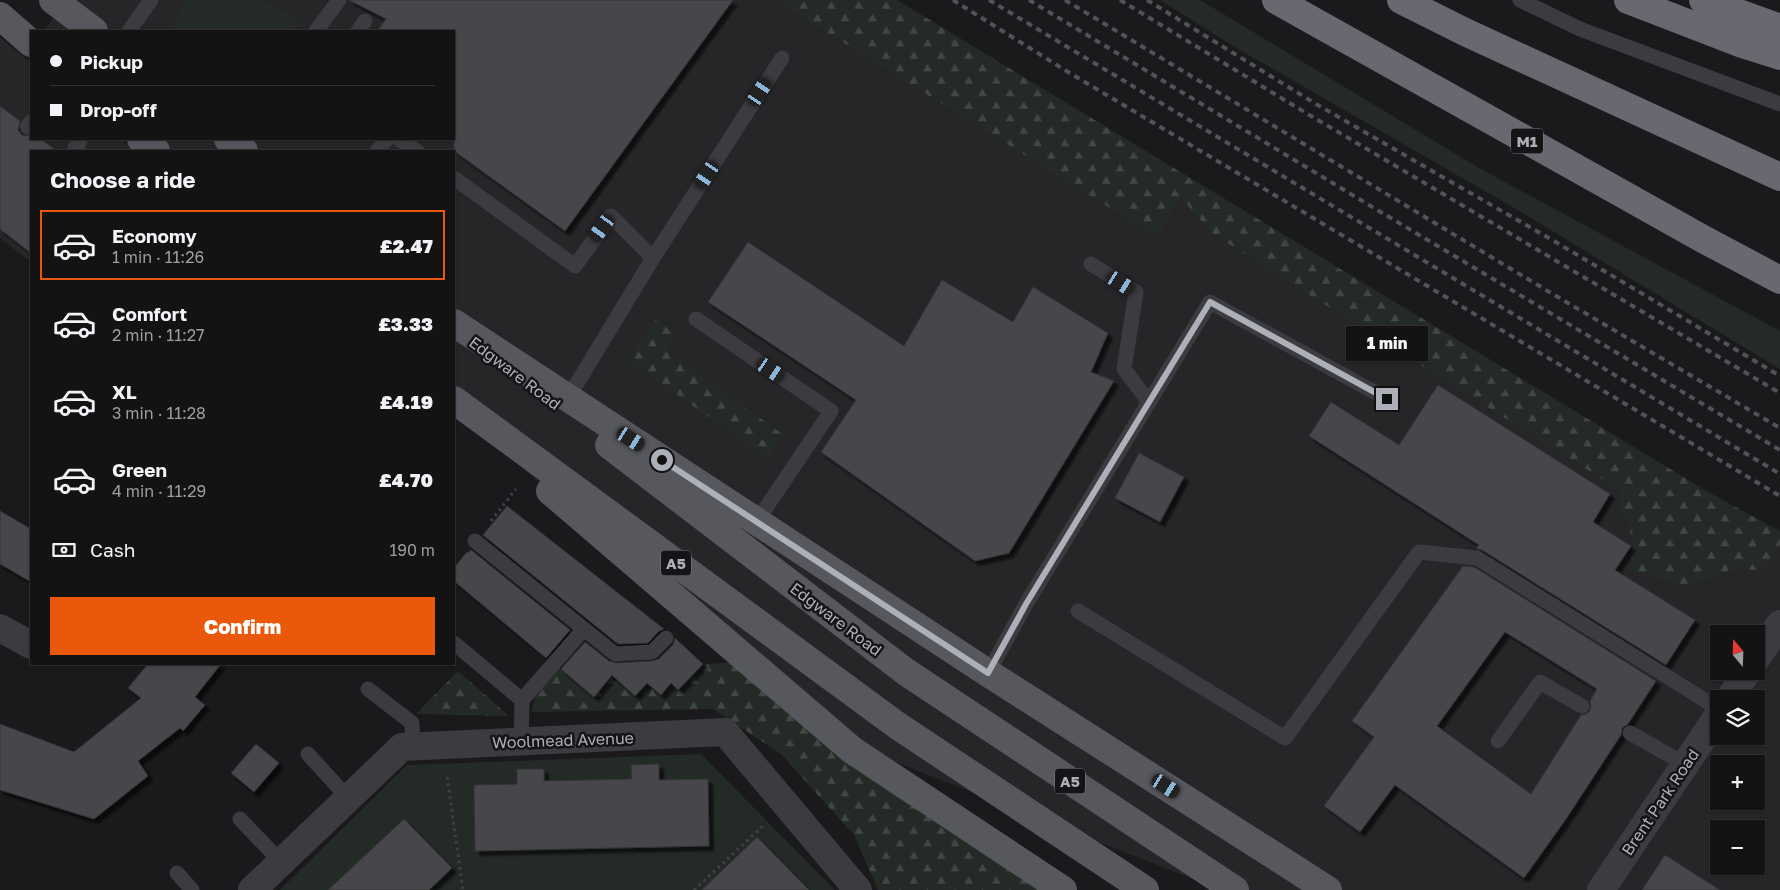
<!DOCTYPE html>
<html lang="en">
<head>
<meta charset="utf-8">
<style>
  body { margin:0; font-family:"Golos Text",sans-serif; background:#1d1c1d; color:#f1f3f6; height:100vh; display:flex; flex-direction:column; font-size:19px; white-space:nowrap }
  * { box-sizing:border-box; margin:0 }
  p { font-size:16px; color:#9d9ea0 }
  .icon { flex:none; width:28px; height:28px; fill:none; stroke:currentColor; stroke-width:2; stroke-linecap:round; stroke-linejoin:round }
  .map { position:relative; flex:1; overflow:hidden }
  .sheet { position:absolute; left:30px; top:150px; width:425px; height:515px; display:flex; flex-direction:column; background:#141314; border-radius:0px; box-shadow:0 1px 4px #0004,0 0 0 1px #333234 }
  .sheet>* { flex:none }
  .banner { position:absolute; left:30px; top:30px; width:425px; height:110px; border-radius:0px; box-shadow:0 1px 4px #0004,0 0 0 1px #333234; display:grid; align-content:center; height:110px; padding:0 20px; background:#141314 }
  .needle { width:32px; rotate:341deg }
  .buttons { position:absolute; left:1710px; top:625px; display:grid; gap:10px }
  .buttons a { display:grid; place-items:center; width:55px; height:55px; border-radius:0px; background:#141314; box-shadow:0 1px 4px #0004,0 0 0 1px #333234; font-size:25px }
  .end { position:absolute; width:22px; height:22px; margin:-11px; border:6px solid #adafb9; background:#111; box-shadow:0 0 0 2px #111 }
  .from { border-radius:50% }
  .bubble { position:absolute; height:35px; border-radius:0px; background:#141314; box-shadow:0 1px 4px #0004,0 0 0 1px #333234; font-size:16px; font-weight:800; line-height:35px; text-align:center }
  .car { position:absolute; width:15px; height:30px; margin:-15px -8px; border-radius:6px; box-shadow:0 0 4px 1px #0007; background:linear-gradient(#222 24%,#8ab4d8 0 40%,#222 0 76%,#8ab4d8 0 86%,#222 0) }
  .banner b { display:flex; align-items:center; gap:18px; height:48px; font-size:19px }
  .banner b+b { border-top:1px solid #333234 }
  .banner i { width:12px; height:12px; background:#f1f3f6 }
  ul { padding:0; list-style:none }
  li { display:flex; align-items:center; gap:15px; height:70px; margin:0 10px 8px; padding:0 10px; border:2px solid transparent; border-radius:0px }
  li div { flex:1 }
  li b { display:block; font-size:19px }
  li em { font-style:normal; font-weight:800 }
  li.selected { border-color:#ea580c }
  li>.icon { width:45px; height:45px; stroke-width:1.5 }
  h2 { padding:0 20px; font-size:22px; line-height:60px }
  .pay { display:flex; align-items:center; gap:12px; height:55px; padding:0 20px; font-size:19px }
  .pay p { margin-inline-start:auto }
  .cta { display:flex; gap:10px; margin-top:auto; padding:10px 20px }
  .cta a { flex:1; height:58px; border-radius:0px; background:#ea580c; color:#fff; font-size:20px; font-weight:800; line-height:58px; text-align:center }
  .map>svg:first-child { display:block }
  .built { fill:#262528; fill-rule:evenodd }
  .grass { fill:#242b26 }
  .forest { fill:url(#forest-firs) }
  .building { fill:#47464b; stroke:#343437; fill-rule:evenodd; filter:url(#shadow) }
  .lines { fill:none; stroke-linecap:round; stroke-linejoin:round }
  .path { stroke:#414147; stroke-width:3; stroke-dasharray:2.5 4; stroke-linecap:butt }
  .service { stroke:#3b3b40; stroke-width:15 }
  .minor { stroke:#3b3b40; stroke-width:28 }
  .primary { stroke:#57575e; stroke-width:28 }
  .motorway { stroke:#676870; stroke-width:28 }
  .rail { stroke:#525258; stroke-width:4; stroke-dasharray:6 5; stroke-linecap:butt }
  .route { stroke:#adafb9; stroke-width:6 }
  .labels { text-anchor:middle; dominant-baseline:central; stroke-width:5; stroke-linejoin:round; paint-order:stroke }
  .shield { fill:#151416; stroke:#7f8088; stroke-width:1 }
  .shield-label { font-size:15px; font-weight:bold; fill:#adafb9 }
  .street-label { font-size:16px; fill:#adafb9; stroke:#151416 }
</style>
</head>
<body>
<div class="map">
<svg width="1780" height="890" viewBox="0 0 1780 890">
  <defs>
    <pattern id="forest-firs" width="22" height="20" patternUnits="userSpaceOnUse" patternTransform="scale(1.25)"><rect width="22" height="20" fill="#242b26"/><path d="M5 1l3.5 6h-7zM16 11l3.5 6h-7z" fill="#414743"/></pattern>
    <filter id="shadow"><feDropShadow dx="4.5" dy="4.5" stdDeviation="1" flood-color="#0009"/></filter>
  </defs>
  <rect width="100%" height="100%" fill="#1a191b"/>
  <!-- built -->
  <path class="built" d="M 68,0 L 889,0 L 1780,545 L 1780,890 L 1221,890 L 837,739 L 454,409 L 454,151 L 156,151 L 142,139 L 454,139 L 454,31 L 43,31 ZM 1719,634 L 1756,634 L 1756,671 L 1719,671 ZM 1719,699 L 1756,699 L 1756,736 L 1719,736 ZM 1719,764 L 1756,764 L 1756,801 L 1719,801 ZM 1719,829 L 1756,829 L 1756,866 L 1719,866 Z
    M 0,37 L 31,63 L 31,139 L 121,139 L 136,151 L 31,151 L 31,262 L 0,238 Z"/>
  <!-- grass -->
  <path class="grass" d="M 184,0 L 263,0 L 302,21 L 292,31 L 169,31 Z
    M 1160,0 L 1200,0 L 1479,168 L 1780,331 L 1780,369 L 1516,209 L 1233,46 Z
    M 701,754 L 835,890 L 280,890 L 407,765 Z"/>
  <!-- forest -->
  <path class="forest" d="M 775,0 L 897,0 L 1708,492 L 1780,531 L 1780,545 L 1761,570 L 1730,570 L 1686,586 L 1632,570 L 1630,525 L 1618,513 L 1621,491 L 1213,234 L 1181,198 L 1155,236 Z
    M 656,319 L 678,335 L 666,351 L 784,435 L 768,459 L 627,359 Z
    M 749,662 L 1059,890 L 878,890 L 854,835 L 781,754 L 713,709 L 532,712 L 536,692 L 559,668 L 594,697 L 612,675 L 635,696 L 647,683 L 661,695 L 671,683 L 679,689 L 703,664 Z
    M 458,671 L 509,716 L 416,714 Z"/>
  <!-- building -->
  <path class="building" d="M 349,0 L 733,0 L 565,231 L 454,151 L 454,31 L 377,31 L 386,19 Z
    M 0,106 L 20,121 L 18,130 L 22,135 L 26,136 L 31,135 L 31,139 L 41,139 L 57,151 L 31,151 L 31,253 L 0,229 Z
    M 748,242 L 904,346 L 942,280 L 1013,322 L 1033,287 L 1108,333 L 1091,372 L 1114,381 L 1009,553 L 975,561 L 821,452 L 856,400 L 708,302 Z
    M 1438,385 L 1610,494 L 1593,522 L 1631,546 L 1615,570 L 1695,620 L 1666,665 L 1482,550 L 1476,548 L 1479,545 L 1309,436 L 1331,402 L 1399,445 Z
    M 1139,453 L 1184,477 L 1160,522 L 1115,498 Z
    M 507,506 L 664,629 L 659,631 L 648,643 L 618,644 L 483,535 Z
    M 0,511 L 31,529 L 31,582 L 0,564 Z
    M 471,550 L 570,630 L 546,658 L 454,581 L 454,568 L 467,552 L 468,553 Z
    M 1463,566 L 1474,567 L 1656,681 L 1628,724 L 1622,728 L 1621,735 L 1566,819 L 1524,878 L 1395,785 L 1360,832 L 1324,806 L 1374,737 L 1352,721 ZM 1505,632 L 1597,689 L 1590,701 L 1591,705 L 1590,711 L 1586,714 L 1581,715 L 1531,794 L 1437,726 Z
    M 675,638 L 703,664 L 678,690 L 671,683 L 661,695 L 647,683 L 635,696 L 612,675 L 594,697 L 561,669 L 585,642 L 609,661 L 616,663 L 653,661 L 659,659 L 673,645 Z
    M 148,664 L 221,664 L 195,697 L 205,705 L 183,731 L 180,728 L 138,761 L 148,776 L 94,819 L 0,790 L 0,724 L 74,752 L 141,698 L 128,688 Z
    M 256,744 L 279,763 L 254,792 L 231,773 Z
    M 659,764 L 659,780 L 708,779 L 709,846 L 475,851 L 474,785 L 517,784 L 517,769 L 544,769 L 544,781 L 632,779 L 631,765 Z
    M 404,819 L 452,868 L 429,890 L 328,890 Z
    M 757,837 L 809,890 L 702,890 Z
    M 1665,855 L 1720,890 L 1642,890 Z"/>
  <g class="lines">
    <!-- path -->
    <path class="path" d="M 491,521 L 516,489
      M 447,777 L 463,890
      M 694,890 L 763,826"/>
    <!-- service -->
    <path class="service" d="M 1520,0 L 1580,29 L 1780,104
      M 129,31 L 151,0
      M 316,31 L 339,0
      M 358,31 L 365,21
      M 27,127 L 31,122
      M 399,139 L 417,151
      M 79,151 L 75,147 L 81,139
      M 377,151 L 387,139
      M 454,178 L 575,266 L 611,216 L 653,258 L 782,58
      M 1091,264 L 1136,292 L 1124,369 L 1149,402
      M 696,319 L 831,411 L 757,521
      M 568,398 L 653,258
      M 475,541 L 615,654 L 652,652 L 666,638
      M 1078,611 L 1285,738 L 1419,552 L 1477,558 L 1719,709
      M 454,643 L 522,700 L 521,742
      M 988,673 L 1026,604 L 1210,302 L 1387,399
      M 368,689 L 412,723 L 413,746
      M 522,700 L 583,630
      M 1630,733 L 1685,764
      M 1498,741 L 1540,682 L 1582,706
      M 308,754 L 348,798
      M 240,819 L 281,862
      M 177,873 L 192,890"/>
    <!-- minor -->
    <path class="minor" d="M 0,628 L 31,645
      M 1756,659 L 1780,624
      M 1729,699 L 1748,671
      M 252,890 L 402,747 L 725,732 L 858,890
      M 1601,890 L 1719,714"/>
    <!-- primary -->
    <path class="primary" d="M 53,0 L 94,31
      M 0,16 L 31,43
      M 141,139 L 156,151
      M 228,139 L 244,151
      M 454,323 L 988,673 L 1328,890
      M 454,400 L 898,726 L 1145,890
      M 609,445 L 906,672 L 1235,890
      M 550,491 L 852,750 L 1063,890"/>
    <!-- motorway -->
    <path class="motorway" d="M 1276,0 L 1703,239 L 1780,280
      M 1401,0 L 1465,32 L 1780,177
      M 1628,0 L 1742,44 L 1780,56
      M 1703,0 L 1780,28"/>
    <!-- rail -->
    <path class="rail" d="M 953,0 L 1068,72 L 1780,496
      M 989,0 L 1780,474
      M 1029,0 L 1379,211 L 1780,450
      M 1065,0 L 1551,293 L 1780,428
      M 1120,0 L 1306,113 L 1780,393
      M 1147,0 L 1316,104 L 1559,244 L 1780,376"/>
  </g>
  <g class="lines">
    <!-- route -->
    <path class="route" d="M 662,460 L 988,673 L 1026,604 L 1210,302 L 1387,399"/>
  </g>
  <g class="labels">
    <!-- shield labels -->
    <g class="shield">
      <rect x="1511" y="128.5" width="32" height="25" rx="4"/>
      <rect x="661" y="550.5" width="30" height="25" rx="4"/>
      <rect x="1055" y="768.5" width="30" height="25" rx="4"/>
    </g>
    <g class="shield-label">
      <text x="1527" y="141">M1</text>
      <text x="676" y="563">A5</text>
      <text x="1070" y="781">A5</text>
    </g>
    <!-- street labels -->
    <g class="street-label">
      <text transform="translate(515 373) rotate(37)">Edgware Road</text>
      <text transform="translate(836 619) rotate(37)">Edgware Road</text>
      <text transform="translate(563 740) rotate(-2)">Woolmead Avenue</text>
      <text transform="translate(1660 802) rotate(-56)">Brent Park Road</text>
    </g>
  </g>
</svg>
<div class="buttons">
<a><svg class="needle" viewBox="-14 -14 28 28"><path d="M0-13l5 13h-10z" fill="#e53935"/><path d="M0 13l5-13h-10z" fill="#9d9ea0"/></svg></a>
<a><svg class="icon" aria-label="layers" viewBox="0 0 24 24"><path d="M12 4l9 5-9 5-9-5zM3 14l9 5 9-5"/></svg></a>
<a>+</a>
<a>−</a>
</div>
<i class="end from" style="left:662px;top:460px"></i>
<i class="end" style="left:1387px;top:399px"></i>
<div class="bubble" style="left:1346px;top:326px;width:82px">1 min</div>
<i class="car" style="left:760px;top:92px;rotate:33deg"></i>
<i class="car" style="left:707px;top:175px;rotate:213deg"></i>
<i class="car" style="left:602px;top:228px;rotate:216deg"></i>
<i class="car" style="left:1121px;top:283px;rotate:122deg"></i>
<i class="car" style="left:771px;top:370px;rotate:124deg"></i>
<i class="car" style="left:631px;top:439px;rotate:123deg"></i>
<i class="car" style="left:1166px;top:786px;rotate:123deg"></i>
<div class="banner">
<b><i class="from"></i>Pickup</b>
<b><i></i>Drop-off</b>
</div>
<section class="sheet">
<h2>Choose a ride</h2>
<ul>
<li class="selected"><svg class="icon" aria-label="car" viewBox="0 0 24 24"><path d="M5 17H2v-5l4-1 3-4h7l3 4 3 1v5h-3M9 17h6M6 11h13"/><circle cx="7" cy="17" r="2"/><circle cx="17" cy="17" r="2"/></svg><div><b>Economy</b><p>1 min · 11:26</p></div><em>£2.47</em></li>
<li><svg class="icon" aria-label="car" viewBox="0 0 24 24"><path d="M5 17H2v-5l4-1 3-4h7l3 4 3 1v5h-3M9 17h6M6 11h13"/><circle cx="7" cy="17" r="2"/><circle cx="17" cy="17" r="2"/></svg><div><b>Comfort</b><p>2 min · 11:27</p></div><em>£3.33</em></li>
<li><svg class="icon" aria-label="car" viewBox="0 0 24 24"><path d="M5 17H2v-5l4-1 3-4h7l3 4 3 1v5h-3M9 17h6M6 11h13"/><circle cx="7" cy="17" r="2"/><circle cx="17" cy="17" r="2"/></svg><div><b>XL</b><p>3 min · 11:28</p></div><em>£4.19</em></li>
<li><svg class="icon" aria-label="car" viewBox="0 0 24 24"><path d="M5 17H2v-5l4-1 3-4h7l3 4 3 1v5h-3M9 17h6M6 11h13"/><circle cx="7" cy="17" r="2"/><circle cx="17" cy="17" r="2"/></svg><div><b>Green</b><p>4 min · 11:29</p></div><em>£4.70</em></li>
</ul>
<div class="pay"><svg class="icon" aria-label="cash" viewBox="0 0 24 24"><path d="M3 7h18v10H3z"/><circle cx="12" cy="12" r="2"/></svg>Cash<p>190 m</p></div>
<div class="cta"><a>Confirm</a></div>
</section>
</div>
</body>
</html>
